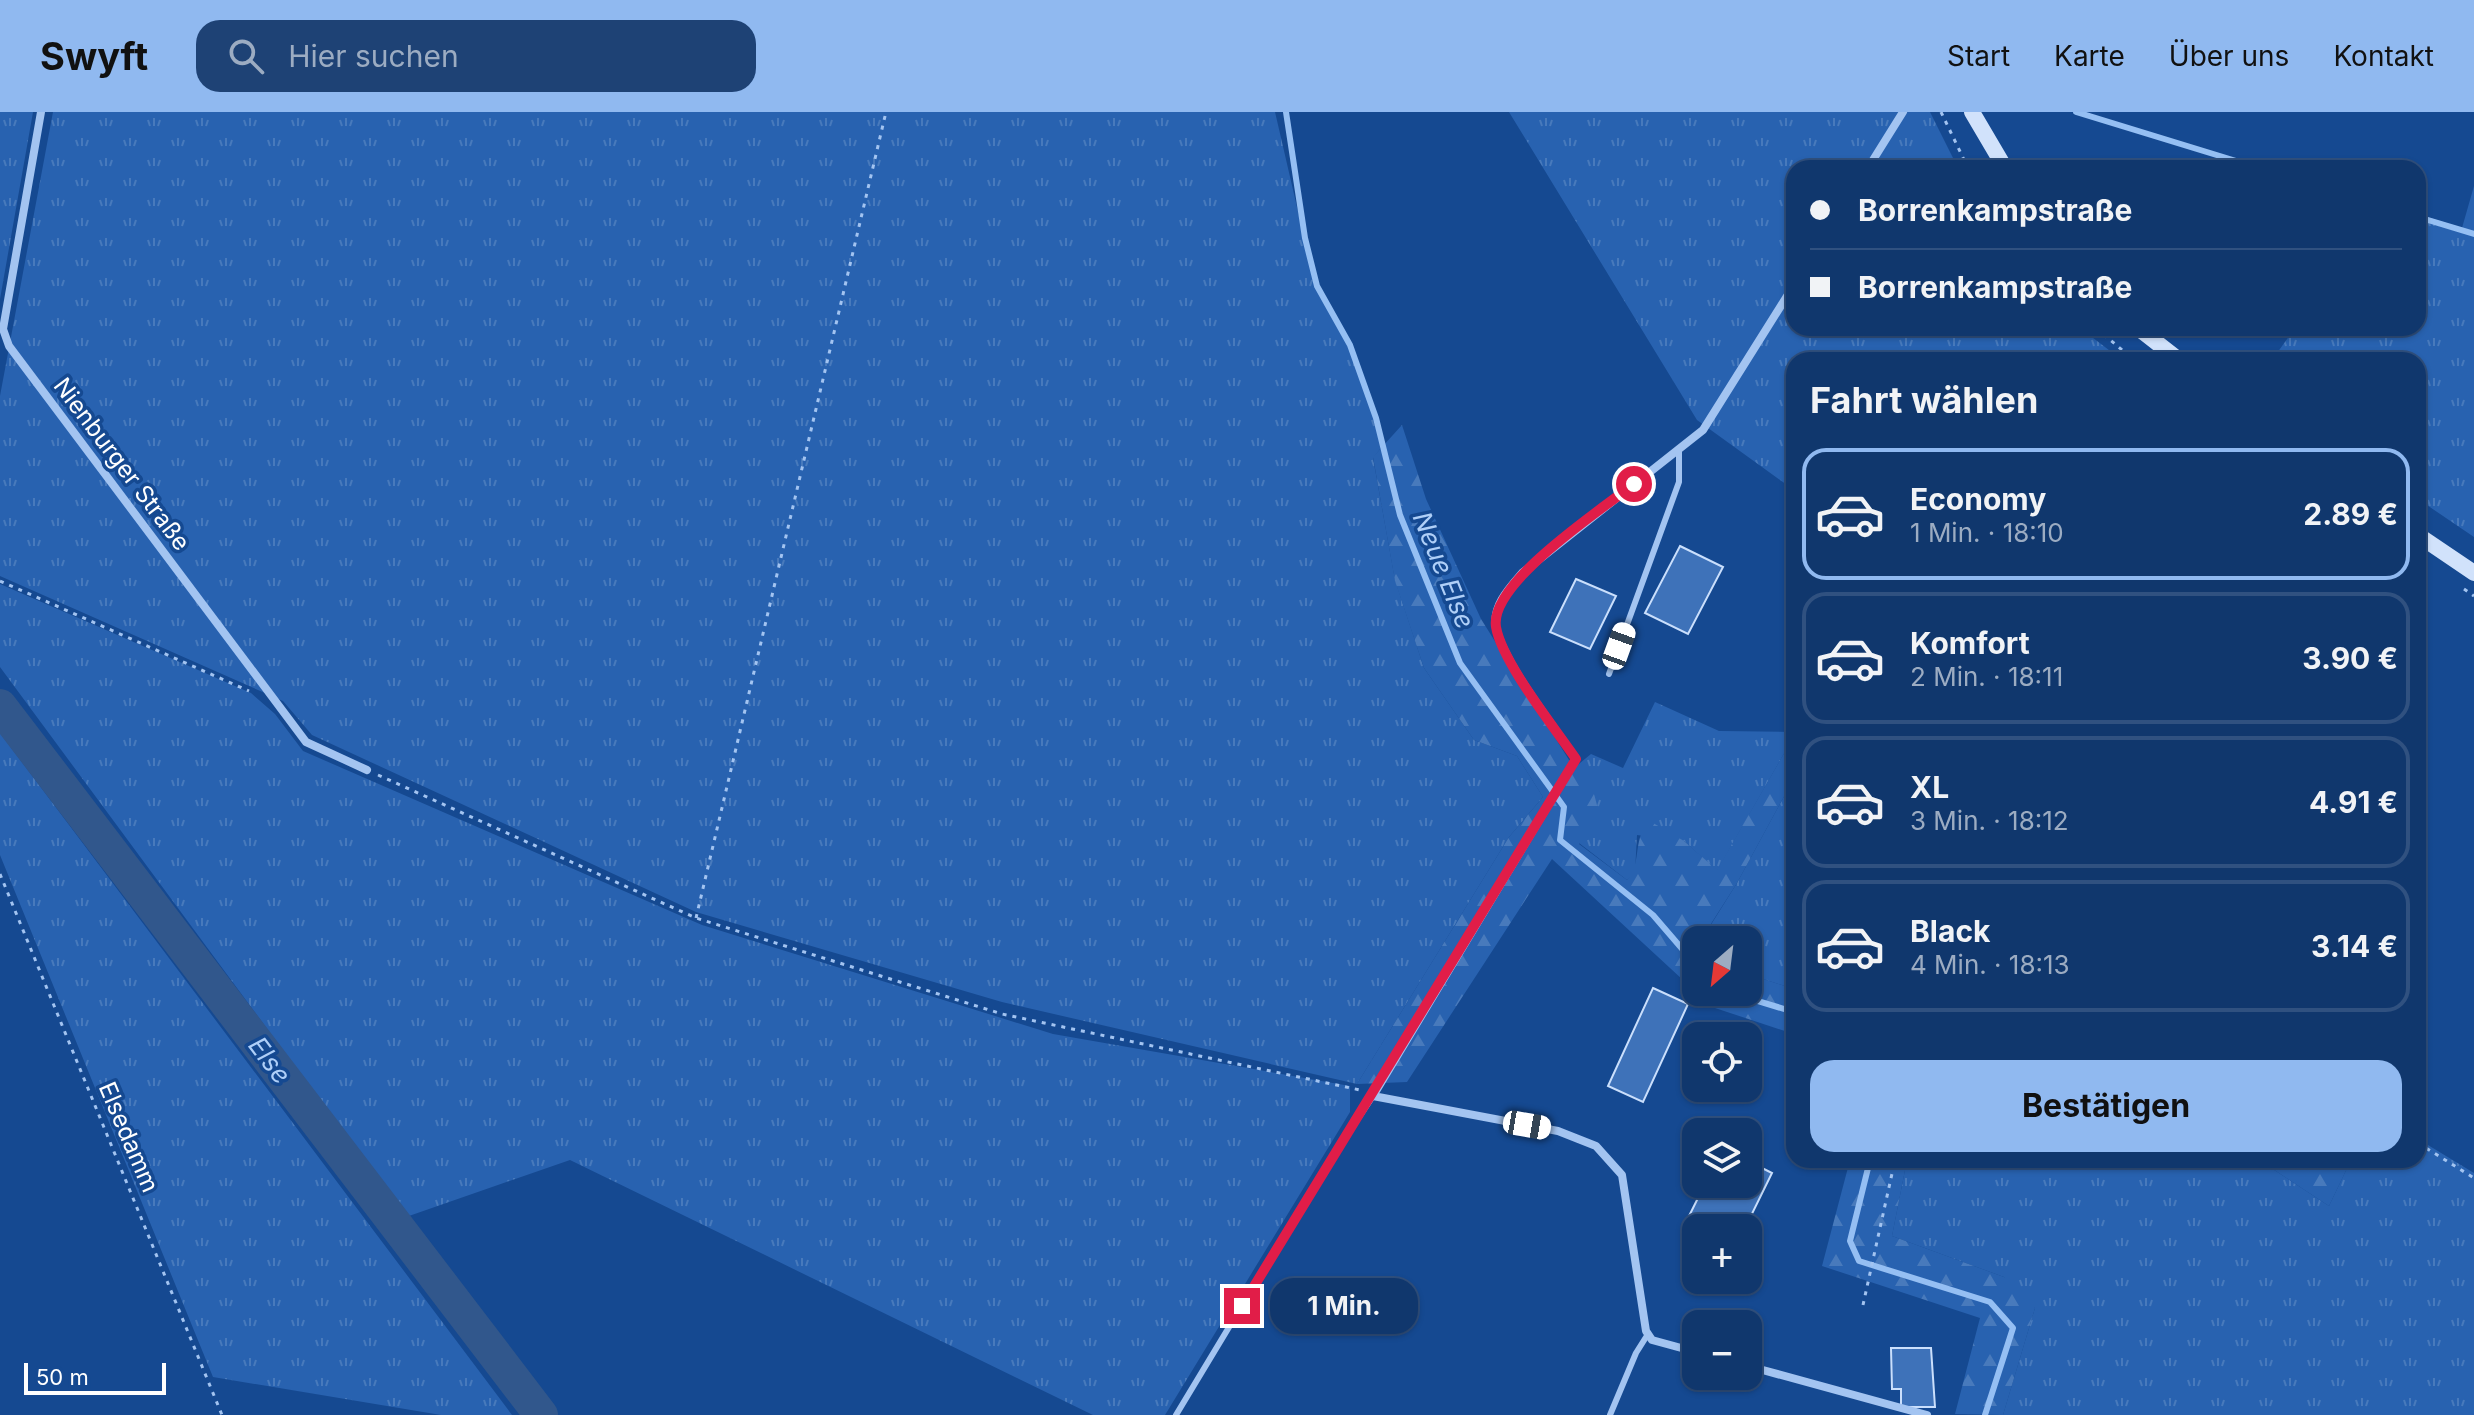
<!DOCTYPE html>
<html lang="de">
<head>
<meta charset="utf-8">
<style>
  body { margin:0; font-family:Inter,sans-serif; background:#1e4275; color:#f1f3f6; height:100vh; display:flex; flex-direction:column; font-size:30px; white-space:nowrap }
  * { box-sizing:border-box; margin:0 }
  p { font-size:26px; color:#9cacc2 }
  .icon { flex:none; width:44px; height:44px; fill:none; stroke:currentColor; stroke-width:2; stroke-linecap:round; stroke-linejoin:round }
  .map { position:relative; flex:1; overflow:hidden }
  .drawer { position:absolute; left:1786px; top:240px; width:640px; height:816px; display:flex; flex-direction:column; background:#10376d; border-radius:24px; box-shadow:0 2px 6px #0004,0 0 0 2px #305180 }
  .drawer>* { flex:none }
  .hud { position:absolute; left:1786px; top:48px; width:640px; height:176px; border-radius:24px; box-shadow:0 2px 6px #0004,0 0 0 2px #305180; display:grid; align-content:center; height:176px; padding:0 24px; background:#10376d }
  .needle { width:52px; rotate:208deg }
  .fabs { position:absolute; left:1682px; top:814px; display:grid; gap:16px }
  .fabs a { display:grid; place-items:center; width:80px; height:80px; border-radius:16px; background:#10376d; box-shadow:0 2px 6px #0004,0 0 0 2px #305180; font-size:40px }
  .scale { position:absolute; left:24px; bottom:20px; width:142px; box-sizing:border-box; padding-left:8px; border:4px solid #fff; border-top:0; font-size:22px; line-height:28px; white-space:nowrap; color:#fff; -webkit-text-stroke:6px #154991; paint-order:stroke }
  .end { position:absolute; width:36px; height:36px; margin:-18px; border:10px solid #e11d48; background:#fff; box-shadow:0 0 0 4px #fff }
  .from { border-radius:50% }
  .bubble { position:absolute; height:56px; border-radius:24px; background:#10376d; box-shadow:0 2px 6px #0004,0 0 0 2px #305180; font-size:26px; font-weight:700; line-height:56px; text-align:center }
  .car { position:absolute; width:24px; height:48px; margin:-24px -12px; border-radius:10px; box-shadow:0 0 6px 2px #0007; background:linear-gradient(#fff 24%,#345 0 40%,#fff 0 76%,#345 0 86%,#fff 0) }
  .hud b { display:flex; align-items:center; gap:28px; height:76px; font-size:30px }
  .hud b+b { border-top:2px solid #305180 }
  .hud i { width:20px; height:20px; background:#f1f3f6 }
  ul { padding:0; list-style:none }
  li { display:flex; align-items:center; gap:24px; height:132px; margin:0 16px 12px; padding:0 8px; border:4px solid #305180; border-radius:24px }
  li div { flex:1 }
  li b { display:block; font-size:30px }
  li em { font-style:normal; font-weight:700 }
  li.current { border-color:#90b9f0 }
  li>.icon { width:72px; height:72px; stroke-width:1.5 }
  h2 { padding:0 24px; font-size:36px; line-height:96px }
  .button { display:flex; gap:16px; margin-top:auto; padding:16px 24px }
  .button a { flex:1; height:92px; border-radius:24px; background:#90b9f0; color:#111; font-size:32px; font-weight:700; line-height:92px; text-align:center }
  header { display:flex; align-items:center; gap:48px; box-sizing:border-box; height:112px; padding:0 40px; background:#90b9f0; color:#111 }
  header strong { font-size:38px }
  nav { display:flex; gap:44px; margin-inline-start:auto; font-size:28px }
  .search { width:560px; height:72px; background:#1e4275; display:flex; align-items:center; gap:20px; box-sizing:border-box; padding:0 28px; border-radius:24px; color:#9cacc2; font-size:30px }
  .map>svg:first-child { display:block }
  .grass { fill:url(#grass-tufts) }
  .forest { fill:url(#forest-firs) }
  .lines { fill:none; stroke-linecap:round; stroke-linejoin:round }
  .stream { stroke:#95bff3; stroke-width:6 }
  .river { stroke:#31578c; stroke-width:34 }
  .building { fill:#3e72b9; stroke:#cadffc; stroke-width:2 }
  .path { stroke:#a3c4f1; stroke-width:3; stroke-dasharray:4 6; stroke-linecap:butt }
  .lane { stroke:#a3c4f1; stroke-width:6 }
  .street { stroke:#a3c4f1; stroke-width:8 }
  .secondary { stroke:#d1e2fb; stroke-width:16 }
  .route { stroke:#e11d48; stroke-width:10 }
  .labels { text-anchor:middle; dominant-baseline:central; stroke-width:7; stroke-linejoin:round; paint-order:stroke }
  .street-label { font-size:24px; fill:#fff; stroke:#154991 }
  .water-label { font-size:26px; font-style:italic; fill:#afcff8; stroke:#154991 }
</style>
</head>
<body>
<header>
<strong>Swyft</strong>
<div class="search"><svg class="icon" aria-label="search" viewBox="0 0 24 24"><circle cx="10" cy="10" r="6"/><path d="M15 15l6 6"/></svg>Hier suchen</div>
<nav><a>Start</a><a>Karte</a><a>Über uns</a><a>Kontakt</a></nav>
</header>
<div class="map">
<svg width="2474" height="1303" viewBox="0 0 2474 1303">
  <defs>
    <pattern id="grass-tufts" width="24" height="20" patternUnits="userSpaceOnUse" patternTransform="scale(2)"><rect width="24" height="20" fill="#2862b0"/><path d="M3 7l-1-3M5 7V3M7 7l1-3M15 17l-1-3M17 17v-4M19 17l1-3" fill="none" stroke="#487abc"/></pattern>
    <pattern id="forest-firs" width="22" height="20" patternUnits="userSpaceOnUse" patternTransform="scale(2)"><rect width="22" height="20" fill="#2862b0"/><path d="M5 1l3.5 6h-7zM16 11l3.5 6h-7z" fill="#487abc"/></pattern>
  </defs>
  <rect width="100%" height="100%" fill="#154991"/>
  <!-- grass -->
  <path class="grass" d="M 0,0 L 33,0 L 0,187 Z
    M 53,0 L 1275,0 L 1315,173 L 1349,232 L 1384,332 L 1373,346 L 1395,468 L 1424,556 L 1474,628 L 1517,644 L 1543,685 L 1509,725 L 1357,972 L 1002,890 L 696,800 L 312,623 L 283,589 L 0,464 L 0,284 Z
    M 1509,0 L 1930,0 L 1958,56 L 1794,56 L 1794,216 L 2080,216 L 2122,248 L 1794,248 L 1794,378 L 1697,308 Z
    M 2474,74 L 2474,425 L 2418,387 L 2418,248 L 2272,248 L 2295,216 L 2418,216 L 2418,102 L 2462,116 Z
    M 0,472 L 251,581 L 275,602 L 303,639 L 702,813 L 1053,922 L 1350,974 L 1350,1000 L 1165,1303 L 1093,1303 L 570,1048 L 406,1105 L 0,555 Z
    M 1655,590 L 1719,619 L 1789,620 L 1794,624 L 1717,759 L 1684,729 L 1637,723 L 1635,760 L 1627,768 L 1579,731 L 1574,656 L 1591,642 L 1623,656 Z
    M 0,621 L 512,1303 L 441,1303 L 213,1265 L 0,743 Z
    M 1794,666 L 1794,877 L 1748,862 L 1748,828 L 1710,828 L 1707,819 L 1737,771 Z
    M 2418,1027 L 2474,1061 L 2474,1303 L 2003,1303 L 2035,1196 L 2004,1165 L 1892,1124 L 1907,1048 L 2259,1048 L 2329,1094 L 2351,1048 L 2418,1048 Z"/>
  <!-- forest -->
  <path class="forest" d="M 1402,313 L 1426,387 L 1481,507 L 1574,656 L 1591,670 L 1600,705 L 1579,732 L 1627,768 C 1642,752 1632,732 1648,708 L 1684,729 L 1717,758 L 1794,624 L 1794,666 L 1737,771 L 1707,818 L 1710,828 L 1696,828 L 1696,880 L 1552,747 L 1407,970 L 1357,972 L 1509,725 L 1543,685 L 1517,644 L 1474,628 L 1424,556 L 1395,469 L 1373,345 Z
    M 1748,862 L 1794,877 L 1794,922 L 1715,896 L 1696,880 L 1748,880 Z
    M 1850,1048 L 1907,1048 L 1892,1124 L 2004,1165 L 2026,1178 L 2035,1196 L 2003,1303 L 1955,1302 L 1980,1206 L 1822,1154 Z
    M 2259,1048 L 2351,1048 L 2329,1094 Z"/>
  <g class="lines">
    <!-- stream -->
    <path class="stream" d="M 1286,0 L 1305,126 L 1317,174 L 1350,233 L 1376,306 L 1400,403 L 1460,551 L 1564,695 L 1560,728 L 1653,803 L 1696,853
      M 2076,0 L 2259,56
      M 2418,105 L 2474,122
      M 1728,880 L 1794,900
      M 1870,1048 L 1850,1129 L 1859,1149 L 1990,1190 L 2013,1216 L 1985,1303"/>
    <!-- river -->
    <path class="river" d="M 0,594 L 541,1303"/>
  </g>
  <!-- building -->
  <path class="building" d="M 1680,434 L 1723,455 L 1688,522 L 1645,501 Z
    M 1576,467 L 1616,484 L 1590,537 L 1550,520 Z
    M 1653,876 L 1688,892 L 1643,990 L 1608,974 Z
    M 1748,1049 L 1772,1061 L 1745,1116 L 1696,1116 L 1696,1124 L 1682,1118 L 1705,1072 L 1748,1072 Z
    M 1891,1236 L 1931,1236 L 1935,1295 L 1901,1295 L 1901,1277 L 1892,1277 Z"/>
  <g class="lines">
    <!-- path -->
    <path class="path" d="M 1941,0 L 1968,56
      M 2096,216 L 2134,248
      M 0,469 L 249,579
      M 2464,477 L 2474,484
      M 378,663 L 696,806 L 1002,902 L 1360,978
      M 0,762 L 222,1303
      M 696,806 L 886,0
      M 2418,1031 L 2474,1066
      M 1863,1193 L 1895,1048"/>
    <!-- lane -->
    <path class="lane" d="M 1609,562 L 1679,370 L 1679,337
      M 1176,1303 L 1325,1056 L 1373,984
      M 1610,1303 L 1636,1241 L 1648,1222"/>
    <!-- street -->
    <path class="street" d="M 41,0 L 3,217 L 9,234 L 306,630 L 367,658
      M 1868,56 L 1903,0
      M 1696,1240 L 1652,1228 L 1646,1219 L 1622,1063 L 1596,1034 L 1558,1019 L 1373,984 L 1576,647 C 1554,614 1504,552 1496,515 C 1492,494 1509,476 1522,461 L 1703,318 L 1794,173
      M 1748,1254 L 1927,1303"/>
    <!-- secondary -->
    <path class="secondary" d="M 1972,0 L 2005,56
      M 2138,216 L 2179,248
      M 2418,423 L 2474,461"/>
  </g>
  <g class="lines">
    <!-- route -->
    <path class="route" d="M 1242,1194 L 1576,647 C 1554,615 1502,550 1496,515 C 1489,471 1601,398 1634,372"/>
  </g>
  <g class="labels">
    <!-- street labels -->
    <g class="street-label">
      <text transform="translate(122 352) rotate(53)">Nienburger Straße</text>
      <text transform="translate(129 1025) rotate(67)">Elsedamm</text>
    </g>
    <!-- water labels -->
    <g class="water-label">
      <text transform="translate(1444 458) rotate(68)">Neue Else</text>
      <text transform="translate(270 948) rotate(53)">Else</text>
    </g>
  </g>
</svg>
<div class="fabs">
<a><svg class="needle" viewBox="-14 -14 28 28"><path d="M0-13l5 13h-10z" fill="#e53935"/><path d="M0 13l5-13h-10z" fill="#9cacc2"/></svg></a>
<a><svg class="icon" aria-label="locate" viewBox="0 0 24 24"><circle cx="12" cy="12" r="6"/><path d="M12 2v4M12 18v4M2 12h4M18 12h4"/></svg></a>
<a><svg class="icon" aria-label="layers" viewBox="0 0 24 24"><path d="M12 4l9 5-9 5-9-5zM3 14l9 5 9-5"/></svg></a>
<a>+</a>
<a>−</a>
</div>
<div class="scale">50 m</div>
<i class="end from" style="left:1634px;top:372px"></i>
<i class="end" style="left:1242px;top:1194px"></i>
<div class="bubble" style="left:1270px;top:1166px;width:148px">1 Min.</div>
<i class="car" style="left:1619px;top:534px;rotate:20deg"></i>
<i class="car" style="left:1527px;top:1013px;rotate:100deg"></i>
<div class="hud">
<b><i class="from"></i>Borrenkampstraße</b>
<b><i></i>Borrenkampstraße</b>
</div>
<section class="drawer">
<h2>Fahrt wählen</h2>
<ul>
<li class="current"><svg class="icon" aria-label="car" viewBox="0 0 24 24"><path d="M5 17H2v-5l4-1 3-4h7l3 4 3 1v5h-3M9 17h6M6 11h13"/><circle cx="7" cy="17" r="2"/><circle cx="17" cy="17" r="2"/></svg><div><b>Economy</b><p>1 Min. · 18:10</p></div><em>2.89 €</em></li>
<li><svg class="icon" aria-label="car" viewBox="0 0 24 24"><path d="M5 17H2v-5l4-1 3-4h7l3 4 3 1v5h-3M9 17h6M6 11h13"/><circle cx="7" cy="17" r="2"/><circle cx="17" cy="17" r="2"/></svg><div><b>Komfort</b><p>2 Min. · 18:11</p></div><em>3.90 €</em></li>
<li><svg class="icon" aria-label="car" viewBox="0 0 24 24"><path d="M5 17H2v-5l4-1 3-4h7l3 4 3 1v5h-3M9 17h6M6 11h13"/><circle cx="7" cy="17" r="2"/><circle cx="17" cy="17" r="2"/></svg><div><b>XL</b><p>3 Min. · 18:12</p></div><em>4.91 €</em></li>
<li><svg class="icon" aria-label="car" viewBox="0 0 24 24"><path d="M5 17H2v-5l4-1 3-4h7l3 4 3 1v5h-3M9 17h6M6 11h13"/><circle cx="7" cy="17" r="2"/><circle cx="17" cy="17" r="2"/></svg><div><b>Black</b><p>4 Min. · 18:13</p></div><em>3.14 €</em></li>
</ul>
<div class="button"><a>Bestätigen</a></div>
</section>
</div>
</body>
</html>
